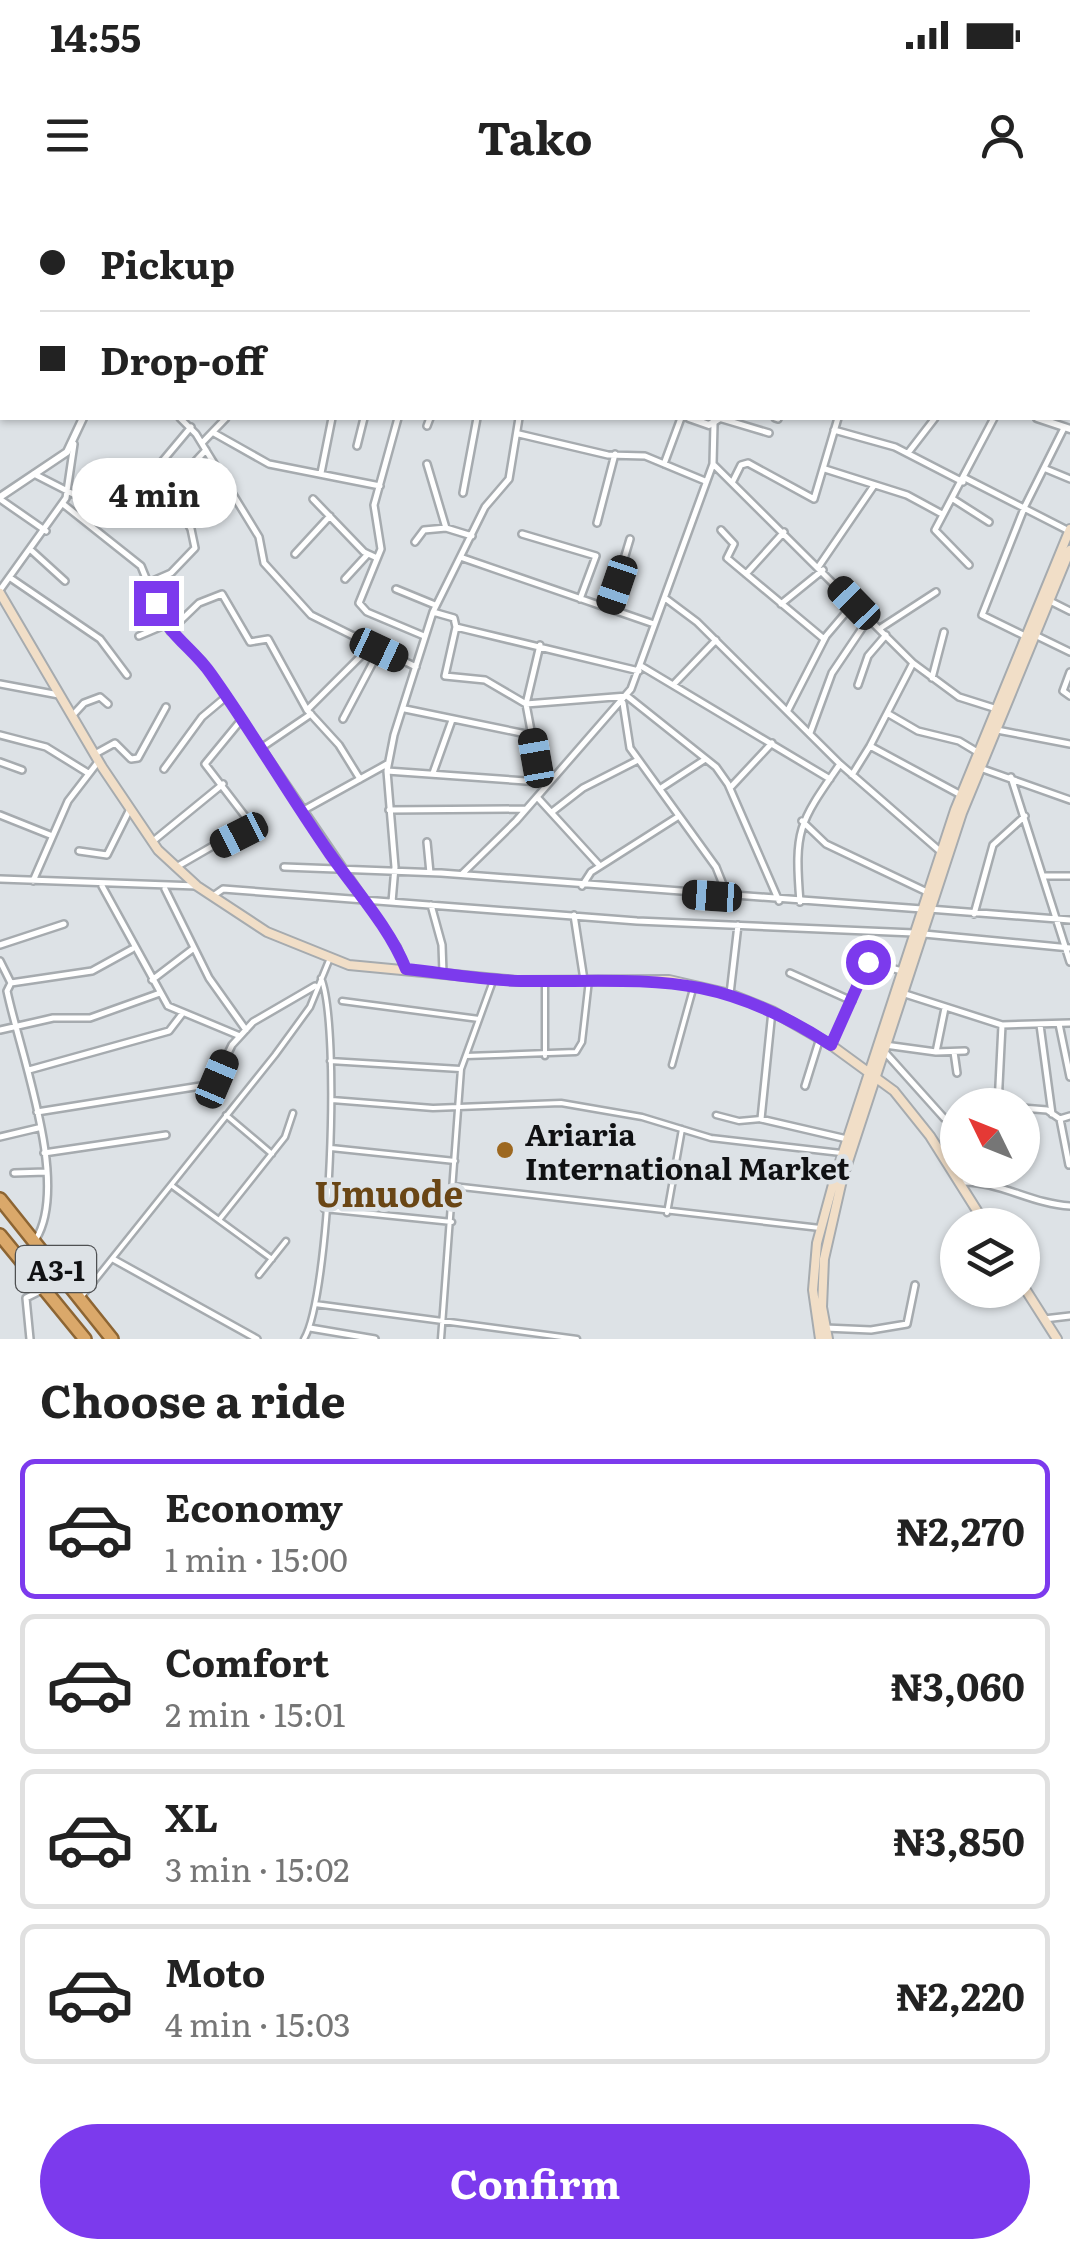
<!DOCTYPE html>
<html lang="en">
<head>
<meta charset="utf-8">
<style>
  body { margin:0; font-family:Literata,serif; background:#f2f2f2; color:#222; height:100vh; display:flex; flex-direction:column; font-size:38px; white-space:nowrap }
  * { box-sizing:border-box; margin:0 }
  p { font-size:32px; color:#767676 }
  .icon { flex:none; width:55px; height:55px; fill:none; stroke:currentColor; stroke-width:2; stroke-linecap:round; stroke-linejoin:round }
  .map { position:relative; height:1139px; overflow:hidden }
  .details { display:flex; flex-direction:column; background:#fff; flex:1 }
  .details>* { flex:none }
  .hud { position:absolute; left:0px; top:0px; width:1070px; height:220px; box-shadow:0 2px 8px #0004; display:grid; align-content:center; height:220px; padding:0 40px; background:#fff }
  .needle { width:65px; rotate:313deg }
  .fabs { position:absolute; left:940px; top:888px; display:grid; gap:20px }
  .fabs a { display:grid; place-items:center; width:100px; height:100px; border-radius:50%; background:#fff; box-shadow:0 2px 8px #0004; font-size:50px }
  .end { position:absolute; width:45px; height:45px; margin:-22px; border:12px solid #7c3aed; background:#fff; box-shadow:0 0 0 5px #fff }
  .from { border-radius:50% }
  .bubble { position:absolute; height:70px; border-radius:35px; background:#fff; box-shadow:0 2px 8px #0004; font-size:32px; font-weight:700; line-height:70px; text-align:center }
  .car { position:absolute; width:30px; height:60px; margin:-30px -15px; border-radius:12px; box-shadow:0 0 8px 2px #0007; background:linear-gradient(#222 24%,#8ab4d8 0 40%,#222 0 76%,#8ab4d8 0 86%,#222 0) }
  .hud b { display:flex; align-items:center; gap:35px; height:95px; font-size:38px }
  .hud b+b { border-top:2px solid #e0e0e0 }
  .hud i { width:25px; height:25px; background:#222 }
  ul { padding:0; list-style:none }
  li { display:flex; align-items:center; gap:30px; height:140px; margin:0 20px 15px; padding:0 20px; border:5px solid #e0e0e0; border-radius:15px }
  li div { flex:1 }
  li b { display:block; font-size:38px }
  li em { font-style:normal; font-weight:700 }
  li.active { border-color:#7c3aed }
  li>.icon { width:90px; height:90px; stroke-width:1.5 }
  h2 { padding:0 40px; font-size:45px; line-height:120px }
  .cta { display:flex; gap:20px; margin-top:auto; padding:20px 40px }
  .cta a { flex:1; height:115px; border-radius:60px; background:#7c3aed; color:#fff; font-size:40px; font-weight:700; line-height:115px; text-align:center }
  .status { display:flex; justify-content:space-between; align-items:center; height:70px; padding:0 50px; background:#fff; direction:ltr }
  .status svg { height:28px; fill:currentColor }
  header { display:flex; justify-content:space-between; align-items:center; height:130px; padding:0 40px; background:#fff; font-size:45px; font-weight:700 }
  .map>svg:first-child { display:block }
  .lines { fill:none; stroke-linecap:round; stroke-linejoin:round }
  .pedestrian-casing { stroke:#a6abaf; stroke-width:9 }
  .minor-casing { stroke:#a6abaf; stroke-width:10 }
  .tertiary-casing { stroke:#a6abaf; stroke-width:11 }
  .secondary-casing { stroke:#a6abaf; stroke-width:12 }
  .trunk-casing { stroke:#8d6533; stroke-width:16 }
  .pedestrian { stroke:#fff; stroke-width:4 }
  .minor { stroke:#fff; stroke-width:5 }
  .tertiary { stroke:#fff; stroke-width:6 }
  .secondary { stroke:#f1dec7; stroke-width:8 }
  .trunk { stroke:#daa86a; stroke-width:11 }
  .route { stroke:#7c3aed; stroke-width:12 }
  .poi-dot { fill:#9d6820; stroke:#dde2e6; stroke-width:4 }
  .labels { text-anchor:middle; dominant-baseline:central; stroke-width:9; stroke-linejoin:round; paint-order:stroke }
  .shield { fill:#dde2e6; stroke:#4e5052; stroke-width:2.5 }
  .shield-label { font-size:28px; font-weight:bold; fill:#101113 }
  .poi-label { font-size:30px; font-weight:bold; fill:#101113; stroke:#dde2e6; text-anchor:start }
  .quarter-label { font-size:35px; font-weight:bold; fill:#6a4615; stroke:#dde2e6 }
</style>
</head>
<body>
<div class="status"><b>14:55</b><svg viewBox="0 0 49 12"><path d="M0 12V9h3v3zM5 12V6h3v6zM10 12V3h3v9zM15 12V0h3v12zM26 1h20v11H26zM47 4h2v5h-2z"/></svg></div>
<header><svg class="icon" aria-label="menu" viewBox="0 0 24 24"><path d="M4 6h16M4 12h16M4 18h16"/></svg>Tako<svg class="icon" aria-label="person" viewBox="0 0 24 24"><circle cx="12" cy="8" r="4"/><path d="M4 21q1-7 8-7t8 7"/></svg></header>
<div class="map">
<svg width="1070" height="1139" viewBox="0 0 1070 1139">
  <rect width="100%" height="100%" fill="#dde2e6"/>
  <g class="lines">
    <defs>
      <path id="pedestrian" d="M 545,781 L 545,856
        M 342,801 L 479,819
        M 466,856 L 576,852 L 582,842 L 589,780
        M 330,861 L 460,869
        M 672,865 L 693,789
        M 332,900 L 433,908 L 561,903 L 642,917 L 711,938 L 841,953
        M 226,915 L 272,954
        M 716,915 L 739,921 L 761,919
        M 331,948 L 455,961
        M 171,985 L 272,1059
        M 453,986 L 820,1028
        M 324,1009 L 452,1022
        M 667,1013 L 682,929
        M 219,1020 L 285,937 L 293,913
        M 259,1075 L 286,1041
        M 83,1095 L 275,855 L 310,807 L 330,758
        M 315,1104 L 577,1139
        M 304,1139 C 330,1096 341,827 321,778
        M 441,1139 L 461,869 L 493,781"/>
      <path id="minor" d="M 363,0 L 365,2
        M 440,0 L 444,2
        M 764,0 L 769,2
        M 843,0 L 845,2
        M 995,0 L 1003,2
        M 76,2 L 79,0
        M 210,2 L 212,0
        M 286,2 L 288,0
        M 540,2 L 541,0
        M 585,2 L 585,0
        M 696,2 L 697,0
        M 745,2 L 746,0
        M 834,2 L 835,0
        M 949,2 L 950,0
        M 1068,28 L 1070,29
        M 0,71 L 2,74
        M 0,141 L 2,139
        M 1068,183 L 1070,185
        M 0,197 L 2,201
        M 0,210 L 2,208
        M 180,218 L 196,234 L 259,337 L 264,363 L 311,415 L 416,467
        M 398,218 L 374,305 L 381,349 L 359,403 L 367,412 L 424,436
        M 719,218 L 769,233
        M 775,218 L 778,219
        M 427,226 L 430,218
        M 834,230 L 895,247 L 963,282
        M 214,233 L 269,264 L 380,286
        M 519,234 L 608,255 L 645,256 L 705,281
        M 202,243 L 226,218
        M 357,246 L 364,218
        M 908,253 L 935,218
        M 427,264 L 446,328
        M 664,264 L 681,218
        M 713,264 L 913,463 L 959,497 L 997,509
        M 825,269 L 907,295 L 942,314
        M 1046,269 L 1070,279
        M 321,273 L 332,218
        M 34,274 L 124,320
        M 965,278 L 1069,331
        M 178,280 L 206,250
        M 733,281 L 741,265 L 748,263 L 814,299 L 838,218
        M 145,282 L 191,227
        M 463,293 L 477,218
        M 0,299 L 46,331
        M 313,299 L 364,352 L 377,358
        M 953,299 L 989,322
        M 63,304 L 141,366 L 165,425 L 202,461 L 397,747 L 406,769
        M 597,323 L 615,254
        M 721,330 L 734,344 L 727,358 L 824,439
        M 522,334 L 596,356 L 580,399
        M 415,342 L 424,330 L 446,328 L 472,336
        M 32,351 L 65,381
        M 295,354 L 330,316
        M 463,358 L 654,424
        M 969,365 L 935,330 L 994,218
        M 819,366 L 873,287
        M 746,374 L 784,332
        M 12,379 L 100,439 L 127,475
        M 345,379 L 367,355
        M 148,383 L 171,373 L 195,348 L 191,329 L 176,302
        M 396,389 L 435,405
        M 0,390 L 66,298 L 74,244
        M 665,398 L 697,422 L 840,564 L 941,652
        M 1046,399 L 1070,411
        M 781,404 L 823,370
        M 609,409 L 630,339
        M 433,412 L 454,418 L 456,427 L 639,471
        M 456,427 L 445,476 L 485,480 L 526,504 L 627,496 L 716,567 L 728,584 L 779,701
        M 879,429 L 936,392
        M 170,431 L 199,403 L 222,394 L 250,442 L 268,439 L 307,510 L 339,545 L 360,579
        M 1035,435 L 1070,452
        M 139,436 L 165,425
        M 1027,437 L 982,415 L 1025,306 L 1064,228
        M 540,445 L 526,504 L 541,584
        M 913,463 L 870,546 L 961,595
        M 641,466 L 830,579
        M 1070,472 L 1063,491 L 1070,496
        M 932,478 L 944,432
        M 0,484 L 59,495
        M 674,484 L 716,440
        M 858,485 L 868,456 L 886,435
        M 623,503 L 630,548 L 716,667 L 728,697
        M 405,509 L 531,535
        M 307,510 L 371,446
        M 788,510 L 826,436 L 854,403
        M 887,513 L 918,531 L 959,541 L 979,553
        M 72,516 L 84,503 L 100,497 L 108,504
        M 343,519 L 379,451
        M 997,530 L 1070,544
        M 810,533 L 832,473 L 869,418
        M 0,535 L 46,547 L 88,573
        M 261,548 L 311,514
        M 95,554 L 115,543 L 131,559 L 138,558 L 166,507
        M 0,562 L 22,570
        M 980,568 L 1070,600
        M 164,569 L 202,517 L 227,496
        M 387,571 L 540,582
        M 433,573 L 452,520
        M 852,575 L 870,546
        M 1011,577 L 1070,762
        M 661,588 L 704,560
        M 730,588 L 772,543
        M 537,597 L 600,666
        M 389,610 L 526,609
        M 302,611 L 387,564
        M 552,612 L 583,588 L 638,560
        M 0,615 L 50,635
        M 802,621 L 826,644 L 927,692
        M 152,642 L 223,584
        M 427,642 L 430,673
        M 79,651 L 107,655 L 130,609
        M 178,666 L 251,624 L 205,564 L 242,519
        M 284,667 L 441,673 L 922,709
        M 462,674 L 516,621 L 631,489 L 713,264 L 714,224
        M 1045,676 L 1070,676
        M 0,679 L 197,686
        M 33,681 L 68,601 L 98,562
        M 102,686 L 168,806 L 240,836
        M 582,686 L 591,672 L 679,616
        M 165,689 L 209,778 L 246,830
        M 213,696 L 223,689 L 637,721 L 914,733
        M 392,702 L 395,667 L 387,571 L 394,535 L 433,412 L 485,307 L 509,279 L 519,218
        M 800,702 C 794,629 799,623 840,564
        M 431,705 L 442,745 L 443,773
        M 929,709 L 1070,720
        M 974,714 L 993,645 L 1025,616
        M 574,715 L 584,780
        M 924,734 L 1070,748
        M 0,745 L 64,724
        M 0,761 L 11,783 L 7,791 C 20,853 70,983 36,1039
        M 790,773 L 852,801
        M 152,780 L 194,748
        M 11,783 L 92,771 L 132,749
        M 902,793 L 1002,825 L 1070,823
        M 730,794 L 738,725
        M 772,811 L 761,919 L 847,939
        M 1059,824 L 1070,877
        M 1040,825 L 1052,914
        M 0,830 L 53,818 L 90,818 L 160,793
        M 831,845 L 868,762 L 902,771
        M 885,845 L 936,852 L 965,851
        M 883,850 L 944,918 L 950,921 L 958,915
        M 936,852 L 945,808
        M 954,852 L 957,873
        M 29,870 L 169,831 L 182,814
        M 805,886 L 820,838
        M 998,905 L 1002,825
        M 1022,908 L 1047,910 L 1060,919 L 1070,916
        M 37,912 L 213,884 L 232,845 L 253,822 L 315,786
        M 1060,919 L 1069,965
        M 0,937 L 38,928
        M 44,953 L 166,935
        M 14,973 L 46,972
        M 959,982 C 998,980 1031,1004 1070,1006
        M 113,1059 L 257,1139
        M 1044,1119 L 1070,1116
        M 310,1128 L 375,1139
        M 825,1128 L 871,1130 L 907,1124 L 915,1085
        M 30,1139 L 26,1098 L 44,1089"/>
      <path id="tertiary" d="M 114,0 L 115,2
        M 689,218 L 709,225 L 720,218
        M 1037,218 L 1070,229
        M 0,297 L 67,252 L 83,218"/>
      <path id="secondary" d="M 0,393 L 102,567 L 158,650 L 197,686 L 267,732 L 349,765 L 517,781 L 669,780 L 730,794 L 772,811 L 831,845 L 894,891 L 930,936 L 986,1025
        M 1022,1084 L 1057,1139
        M 820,1139 L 813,1090 L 817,1043 L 835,977 L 955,610 L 1070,329
        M 828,1139 L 822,1107 L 824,1059 L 842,980 L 962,613 L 1070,350"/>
      <path id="trunk" d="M 0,999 L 112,1139
        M 0,1035 L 85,1139"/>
    </defs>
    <!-- pedestrian casing -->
    <use href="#pedestrian" class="pedestrian-casing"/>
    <!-- minor casing -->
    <use href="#minor" class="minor-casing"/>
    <!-- tertiary casing -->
    <use href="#tertiary" class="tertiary-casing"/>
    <!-- secondary casing -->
    <use href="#secondary" class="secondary-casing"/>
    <!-- trunk casing -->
    <use href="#trunk" class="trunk-casing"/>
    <!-- pedestrian -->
    <use href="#pedestrian" class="pedestrian"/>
    <!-- minor -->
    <use href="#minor" class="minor"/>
    <!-- tertiary -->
    <use href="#tertiary" class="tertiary"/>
    <!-- secondary -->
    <use href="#secondary" class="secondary"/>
    <!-- trunk -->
    <use href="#trunk" class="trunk"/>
  </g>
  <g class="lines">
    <!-- route -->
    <path class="route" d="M 156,403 C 166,434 193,448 211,474 C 253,533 289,595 330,654 C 356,691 389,727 406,769 C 444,773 482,780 521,781 C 652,782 714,769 831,845 L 868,762"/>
  </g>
  <!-- markers -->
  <circle class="poi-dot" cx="505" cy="950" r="10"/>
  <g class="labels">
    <!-- shield labels -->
    <rect class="shield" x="16" y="1046" width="80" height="46" rx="8"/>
    <g class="shield-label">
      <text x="56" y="1069">A3-1</text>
    </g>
    <!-- poi labels -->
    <g class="poi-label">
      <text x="525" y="933">Ariaria<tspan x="525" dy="34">International Market</tspan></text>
    </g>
    <!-- quarter labels -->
    <g class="quarter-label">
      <text x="389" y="992">Umuode</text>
    </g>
  </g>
</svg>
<div class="fabs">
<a><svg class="needle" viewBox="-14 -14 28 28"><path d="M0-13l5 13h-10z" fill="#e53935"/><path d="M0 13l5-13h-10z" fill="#767676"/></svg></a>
<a><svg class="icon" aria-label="layers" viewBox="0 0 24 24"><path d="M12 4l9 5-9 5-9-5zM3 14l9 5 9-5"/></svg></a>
</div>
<i class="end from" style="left:868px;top:762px"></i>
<i class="end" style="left:156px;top:403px"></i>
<div class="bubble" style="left:72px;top:258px;width:165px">4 min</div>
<i class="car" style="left:617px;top:385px;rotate:199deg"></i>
<i class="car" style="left:854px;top:403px;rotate:316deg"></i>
<i class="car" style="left:379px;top:450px;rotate:115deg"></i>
<i class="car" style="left:536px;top:558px;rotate:350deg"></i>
<i class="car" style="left:239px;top:635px;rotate:243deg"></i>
<i class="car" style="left:712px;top:696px;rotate:274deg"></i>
<i class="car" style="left:217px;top:879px;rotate:23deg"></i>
<div class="hud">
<b><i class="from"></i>Pickup</b>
<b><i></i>Drop-off</b>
</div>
</div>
<section class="details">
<h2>Choose a ride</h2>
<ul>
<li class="active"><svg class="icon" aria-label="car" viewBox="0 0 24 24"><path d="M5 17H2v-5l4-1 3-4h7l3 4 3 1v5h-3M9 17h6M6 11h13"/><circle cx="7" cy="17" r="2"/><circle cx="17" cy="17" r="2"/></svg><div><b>Economy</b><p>1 min · 15:00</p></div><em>₦2,270</em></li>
<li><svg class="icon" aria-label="car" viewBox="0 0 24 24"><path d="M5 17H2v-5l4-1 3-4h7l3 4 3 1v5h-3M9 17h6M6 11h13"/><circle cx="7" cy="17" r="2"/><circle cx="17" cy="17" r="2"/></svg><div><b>Comfort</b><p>2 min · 15:01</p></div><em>₦3,060</em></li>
<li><svg class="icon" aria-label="car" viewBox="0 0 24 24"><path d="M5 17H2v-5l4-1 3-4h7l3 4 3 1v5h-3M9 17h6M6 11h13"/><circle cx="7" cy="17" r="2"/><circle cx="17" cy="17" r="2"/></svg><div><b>XL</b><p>3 min · 15:02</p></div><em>₦3,850</em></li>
<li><svg class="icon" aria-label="car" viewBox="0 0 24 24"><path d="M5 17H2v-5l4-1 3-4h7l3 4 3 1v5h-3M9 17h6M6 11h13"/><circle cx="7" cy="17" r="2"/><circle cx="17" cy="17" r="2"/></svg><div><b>Moto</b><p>4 min · 15:03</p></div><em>₦2,220</em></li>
</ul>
<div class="cta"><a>Confirm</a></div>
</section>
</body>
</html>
